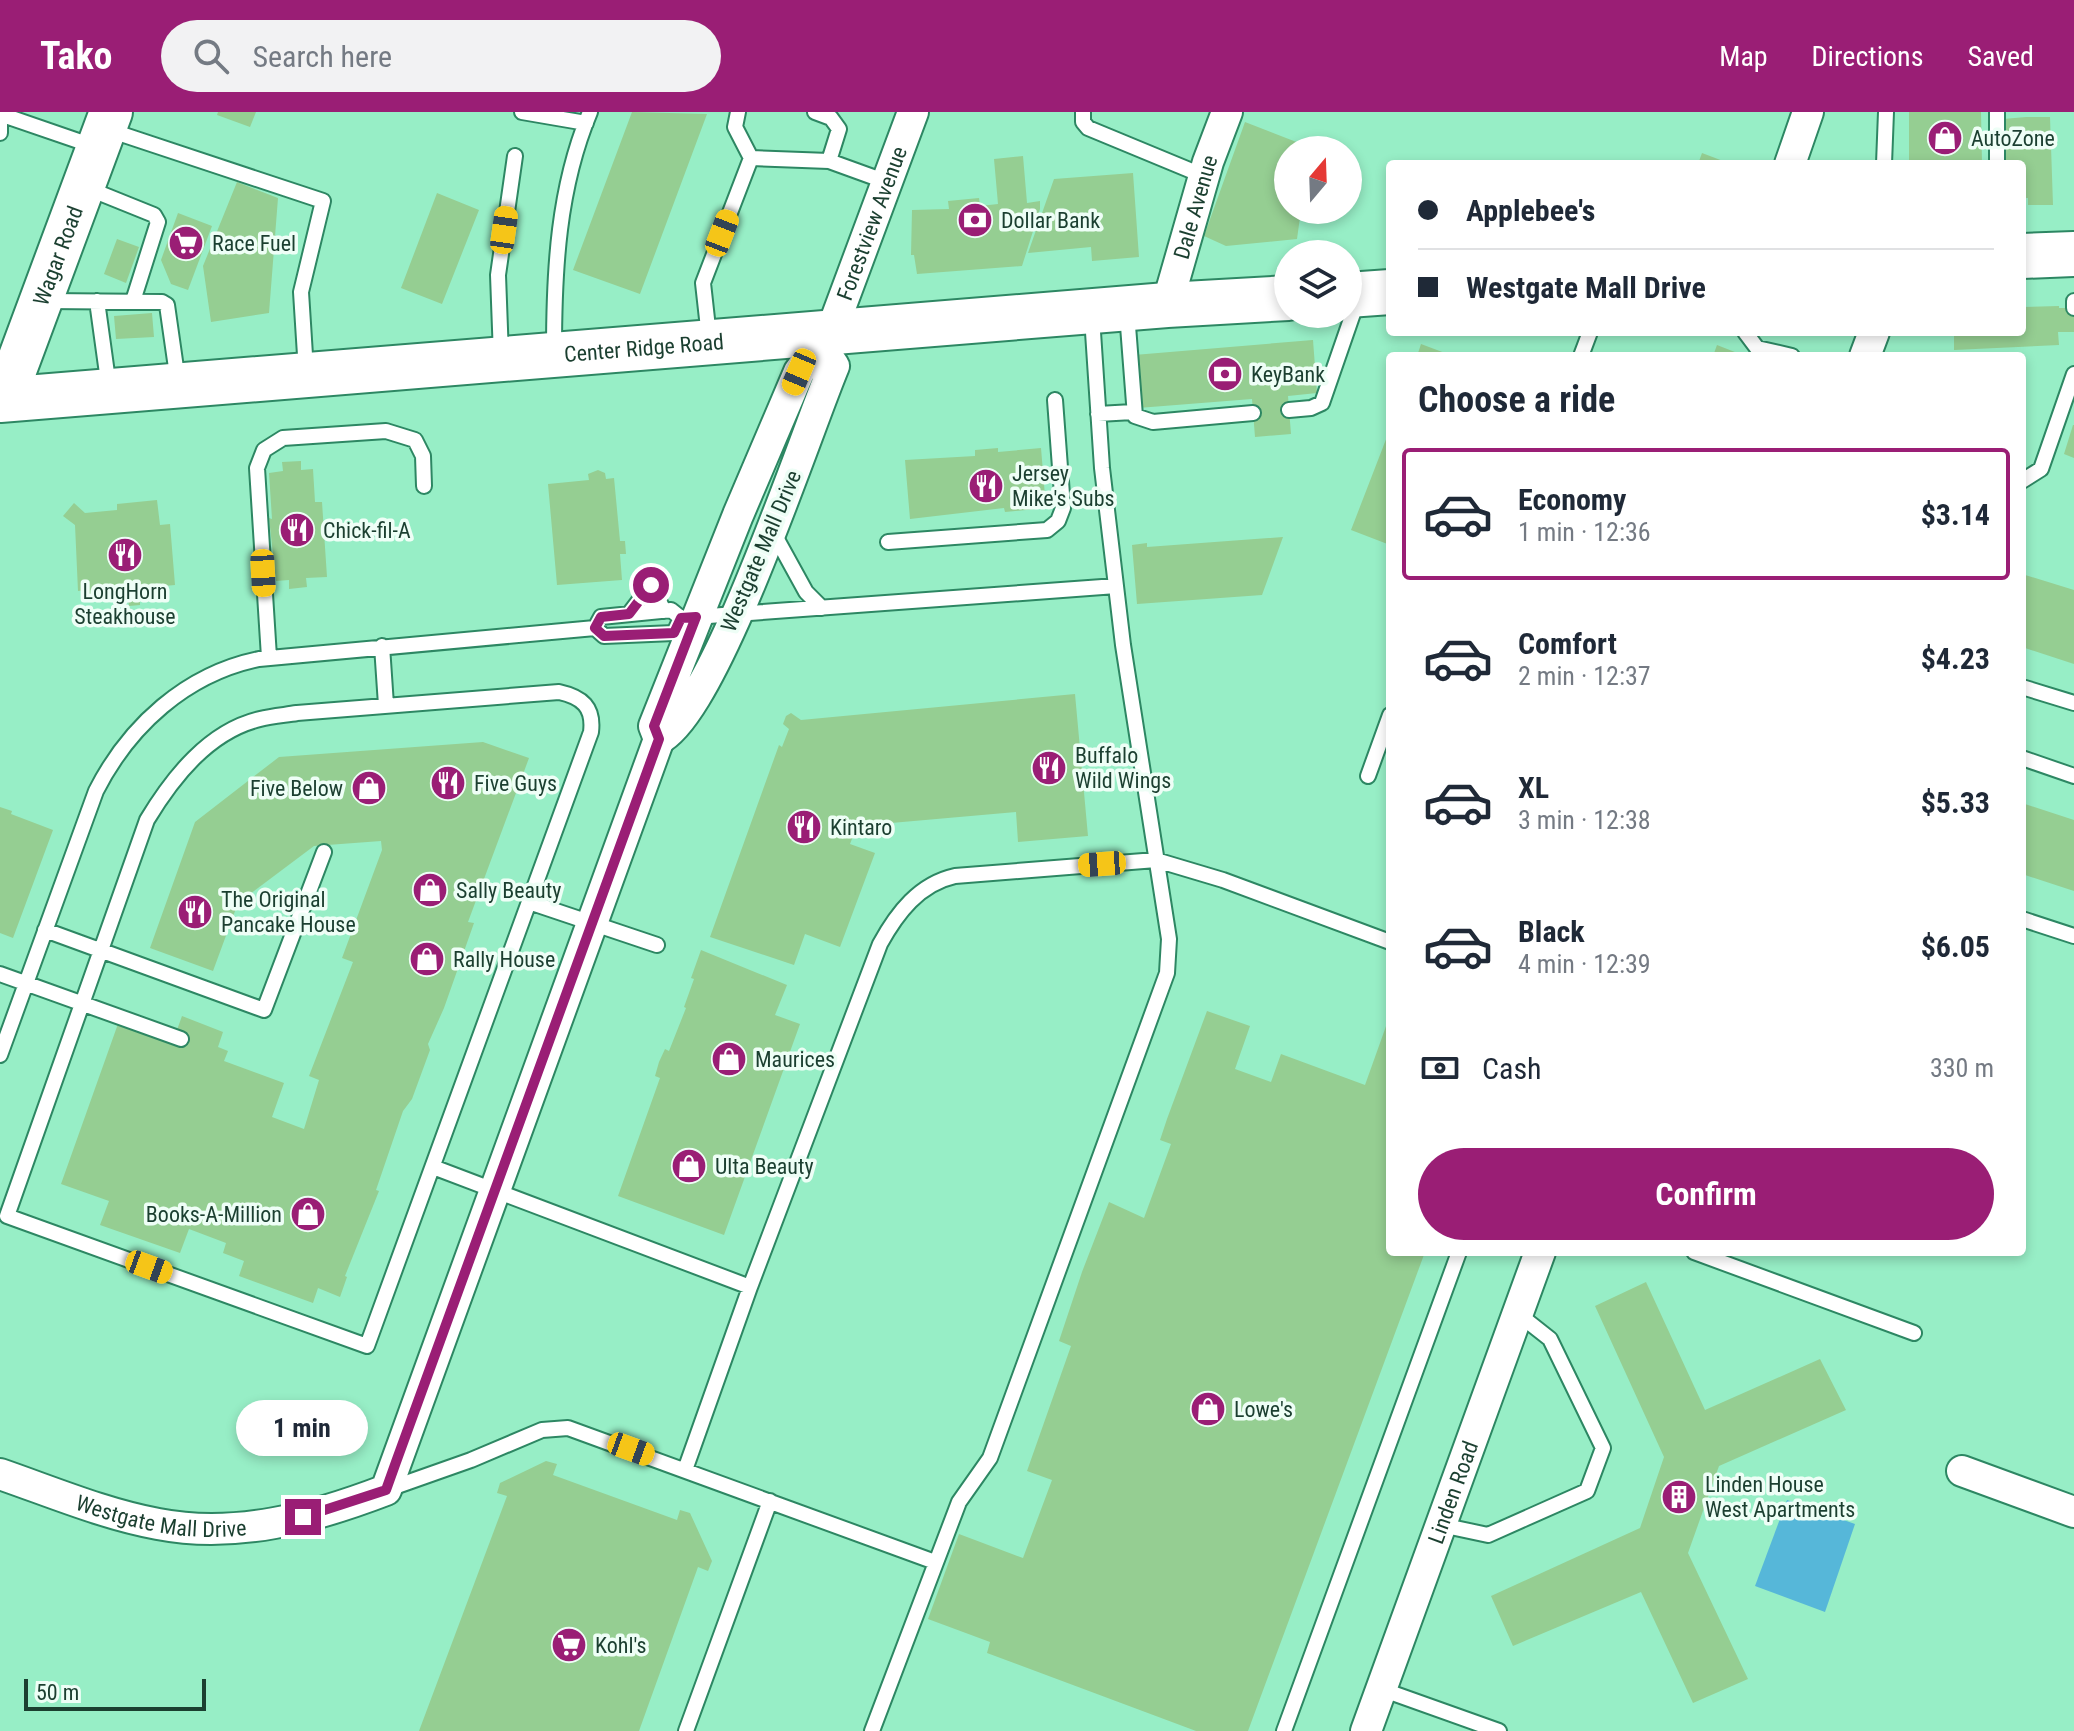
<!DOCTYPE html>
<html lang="en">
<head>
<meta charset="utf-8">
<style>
  body { margin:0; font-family:"Roboto Condensed",sans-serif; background:#f2f2f3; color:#1f2937; height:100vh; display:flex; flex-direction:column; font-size:30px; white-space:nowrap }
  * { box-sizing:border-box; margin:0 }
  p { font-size:26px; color:#747a83 }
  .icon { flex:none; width:44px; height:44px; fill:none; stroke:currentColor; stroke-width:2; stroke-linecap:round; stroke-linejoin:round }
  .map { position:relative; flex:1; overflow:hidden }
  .side { position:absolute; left:1386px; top:240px; width:640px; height:904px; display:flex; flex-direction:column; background:#fff; border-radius:8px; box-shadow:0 4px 12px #0003 }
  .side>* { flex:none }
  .guide { position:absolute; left:1386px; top:48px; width:640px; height:176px; border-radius:8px; box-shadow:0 4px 12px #0003; display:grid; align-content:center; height:176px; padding:0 32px; background:#fff }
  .needle { width:52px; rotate:19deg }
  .controls { position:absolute; left:1274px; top:24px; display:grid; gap:16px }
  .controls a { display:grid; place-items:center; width:88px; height:88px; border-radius:50%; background:#fff; box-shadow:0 4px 12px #0003; font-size:40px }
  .scale { position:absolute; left:24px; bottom:20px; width:182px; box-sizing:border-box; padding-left:8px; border:4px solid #1b3f30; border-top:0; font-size:22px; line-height:28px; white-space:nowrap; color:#1b3f30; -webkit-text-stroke:6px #eefef6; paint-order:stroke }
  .end { position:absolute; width:36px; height:36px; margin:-18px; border:10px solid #9a1e75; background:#fff; box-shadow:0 0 0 4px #fff }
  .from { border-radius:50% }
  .bubble { position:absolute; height:56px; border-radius:28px; background:#fff; box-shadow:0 4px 12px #0003; font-size:26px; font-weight:700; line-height:56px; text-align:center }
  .car { position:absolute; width:24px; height:48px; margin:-24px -12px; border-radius:10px; box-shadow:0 0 6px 2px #0007; background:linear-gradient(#f5c518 24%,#345 0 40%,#f5c518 0 76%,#345 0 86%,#f5c518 0) }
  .guide b { display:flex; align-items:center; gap:28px; height:76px; font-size:30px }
  .guide b+b { border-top:2px solid #e0e1e3 }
  .guide i { width:20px; height:20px; background:#1f2937 }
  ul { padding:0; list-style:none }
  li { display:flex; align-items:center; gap:24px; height:132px; margin:0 16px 12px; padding:0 16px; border:4px solid transparent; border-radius:8px }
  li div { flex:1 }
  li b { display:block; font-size:30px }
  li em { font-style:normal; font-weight:700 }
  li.current { border-color:#9a1e75 }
  li>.icon { width:72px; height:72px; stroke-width:1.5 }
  h2 { padding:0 32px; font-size:36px; line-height:96px }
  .pay { display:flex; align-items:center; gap:20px; height:88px; padding:0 32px; font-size:30px }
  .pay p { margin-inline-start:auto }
  .button { display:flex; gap:16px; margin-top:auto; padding:16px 32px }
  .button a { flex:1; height:92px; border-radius:48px; background:#9a1e75; color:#fff; font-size:32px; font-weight:700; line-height:92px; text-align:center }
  header { display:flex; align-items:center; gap:48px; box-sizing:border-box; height:112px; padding:0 40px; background:#9a1e75; color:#fff }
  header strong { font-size:38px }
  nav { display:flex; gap:44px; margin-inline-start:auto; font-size:28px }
  .search { width:560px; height:72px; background:#f2f2f3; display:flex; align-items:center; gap:20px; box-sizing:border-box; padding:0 28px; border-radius:44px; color:#747a83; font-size:30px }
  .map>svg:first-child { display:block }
  .water { fill:#56b7d9 }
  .building { fill:#95ce92 }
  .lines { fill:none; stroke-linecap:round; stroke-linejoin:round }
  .service-casing { stroke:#2d8763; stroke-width:18 }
  .minor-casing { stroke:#2d8763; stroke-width:34 }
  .secondary-casing { stroke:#2d8763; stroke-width:46 }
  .primary-casing { stroke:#2d8763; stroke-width:48 }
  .service { stroke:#fff; stroke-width:14 }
  .minor { stroke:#fff; stroke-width:30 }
  .secondary { stroke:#fff; stroke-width:42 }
  .primary { stroke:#fff; stroke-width:44 }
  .route { stroke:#9a1e75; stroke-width:10 }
  .labels { text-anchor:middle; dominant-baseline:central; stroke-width:7; stroke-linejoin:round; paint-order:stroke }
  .poi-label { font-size:22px; fill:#1b3f30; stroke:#eefef6; text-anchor:start }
  .street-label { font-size:22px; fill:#1b3f30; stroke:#eefef6 }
</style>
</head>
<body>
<header>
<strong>Tako</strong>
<div class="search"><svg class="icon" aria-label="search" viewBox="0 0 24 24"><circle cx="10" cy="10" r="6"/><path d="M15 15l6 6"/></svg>Search here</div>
<nav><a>Map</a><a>Directions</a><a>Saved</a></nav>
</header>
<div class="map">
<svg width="2074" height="1619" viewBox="0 0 2074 1619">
  <rect width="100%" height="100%" fill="#97eec6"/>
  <!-- water -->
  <path class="water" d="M 1787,1388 L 1855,1412 L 1825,1500 L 1755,1474 Z"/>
  <!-- building -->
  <path class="building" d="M 218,0 L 256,0 L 250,15 L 217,3 Z
    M 632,0 L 707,2 L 640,182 L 573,158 Z
    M 1909,0 L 1981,0 L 1982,52 L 1909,52 Z
    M 2026,5 L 2050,5 L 2053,93 L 2028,93 L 2028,86 L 2022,86 L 2022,52 L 2004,52 L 2003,7 Z
    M 1245,10 L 1317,38 L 1288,38 L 1288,98 L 1301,98 L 1297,127 L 1226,134 L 1204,124 Z
    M 1702,41 L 1731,52 L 1698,52 Z
    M 1023,44 L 1027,91 L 1040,89 L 1040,97 L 1022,154 L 917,162 L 914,143 L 911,143 L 912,98 L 949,97 L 948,89 L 979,86 L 980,94 L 998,92 L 994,47 Z
    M 1133,61 L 1139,145 L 1092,149 L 1091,135 L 1028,141 L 1054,67 Z
    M 237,70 L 278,86 L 269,201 L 211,210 L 203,154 Z
    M 437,81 L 479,98 L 442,192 L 401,176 Z
    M 178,101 L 212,114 L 188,178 L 171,172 L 161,148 Z
    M 117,127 L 139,135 L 126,171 L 104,162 Z
    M 2059,194 L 2059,196 L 2074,196 L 2074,220 L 2058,220 L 2059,233 L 1954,238 L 1954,220 L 2022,220 L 2022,195 Z
    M 152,201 L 154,225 L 116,227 L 114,204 Z
    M 1313,228 L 1317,281 L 1288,284 L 1291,322 L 1255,325 L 1252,287 L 1138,296 L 1134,243 Z
    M 1421,232 L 1453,244 L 1417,244 Z
    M 1717,233 L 1745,244 L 1713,244 Z
    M 2073,313 L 2074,313 L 2074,346 L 2064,342 Z
    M 1390,317 L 1390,433 L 1351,418 Z
    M 998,336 L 998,340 L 1041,336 L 1046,396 L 1005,400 L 1004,396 L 910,407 L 905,348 L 975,344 L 975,338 Z
    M 301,349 L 301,358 L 313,357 L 315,390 L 322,390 L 327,465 L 306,466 L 307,475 L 289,477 L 289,468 L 276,469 L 269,406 L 272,407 L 269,361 L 283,359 L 282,350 Z
    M 598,358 L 605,361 L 606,367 L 614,366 L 620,429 L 625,429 L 626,442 L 620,442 L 622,468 L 557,473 L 548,372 L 589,368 L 588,362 Z
    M 157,388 L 160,413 L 170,412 L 175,473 L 164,474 L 165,483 L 140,486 L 140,493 L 129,494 L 128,487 L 87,490 L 86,478 L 78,479 L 75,413 L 63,404 L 74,391 L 85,401 L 117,398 L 117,392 Z
    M 1283,425 L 1262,483 L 1137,492 L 1132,433 L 1147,431 L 1147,435 Z
    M 2022,462 L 2074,478 L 2074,552 L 2022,535 Z
    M 1075,582 L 1088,724 L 1018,730 L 1016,700 L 857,714 L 850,732 L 875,741 L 840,835 L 805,822 L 794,853 L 710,825 L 779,633 L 782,635 L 789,617 L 783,612 L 786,604 L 791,601 L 801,608 Z
    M 483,630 L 529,646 L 468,810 L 474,811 L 444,896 L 428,932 L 430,938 L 412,987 L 403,999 L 376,1078 L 379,1079 L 345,1164 L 347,1165 L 340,1185 L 318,1176 L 313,1191 L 239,1164 L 244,1149 L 223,1141 L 226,1131 L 189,1117 L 180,1141 L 100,1113 L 109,1089 L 61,1072 L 119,909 L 173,929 L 182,904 L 223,920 L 218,935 L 228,939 L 224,949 L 284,971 L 272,1005 L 304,1017 L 319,968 L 309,964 L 353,850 L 342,846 L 382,738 L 381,729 L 314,734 L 238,791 L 213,859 L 150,836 L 195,710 L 279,645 Z
    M 2022,691 L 2074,708 L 2074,779 L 2022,762 Z
    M 0,695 L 12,699 L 11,702 L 53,718 L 13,826 L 0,821 Z
    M 701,838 L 787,873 L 775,903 L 800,912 L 724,1123 L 618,1084 L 660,966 L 655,964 L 659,950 L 665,937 L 669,939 L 686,896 L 684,895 L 694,867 L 691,866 Z
    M 1207,899 L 1250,914 L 1235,957 L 1271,970 L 1281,942 L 1365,973 L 1390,903 L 1390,1140 L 1425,1140 L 1248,1619 L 1196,1619 L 987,1541 L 990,1530 L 928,1507 L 959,1422 L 1023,1446 L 1052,1368 L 1027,1359 L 1071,1234 L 1059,1229 L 1082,1160 L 1109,1090 L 1144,1106 L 1171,1032 L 1160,1028 L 1167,1007 Z
    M 1646,1170 L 1705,1298 L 1820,1247 L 1846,1298 L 1719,1354 L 1688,1441 L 1748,1567 L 1693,1591 L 1641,1480 L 1513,1534 L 1491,1484 L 1640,1416 L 1664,1345 L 1595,1194 Z
    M 546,1349 L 557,1352 L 553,1363 L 677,1408 L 680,1398 L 690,1401 L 712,1449 L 708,1459 L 698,1455 L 639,1619 L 419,1619 L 507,1384 L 497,1381 L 500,1371 Z"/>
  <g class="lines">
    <defs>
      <path id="service" d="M 522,0 L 586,11
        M 738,0 L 735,15 L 751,46
        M 815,0 L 831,6 L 839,17 L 829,49
        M 1083,0 L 1083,10 L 1088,16 L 1204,64
        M 0,2 L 93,34
        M 0,5 L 0,21
        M 109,18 L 323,89 L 301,180 L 306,259
        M 1884,52 L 1886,0
        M 1997,52 L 1997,0
        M 87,76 L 154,103 L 158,110 L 133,189
        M 46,189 L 162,190 L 167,193 L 178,270
        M 97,189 L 109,276
        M 2074,189 L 2074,196
        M 1127,201 L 1135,304 L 1153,310 L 1253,301
        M 1745,220 L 1757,236 L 1792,244
        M 709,225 L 703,171 L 751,46 L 829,49 L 887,70
        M 554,239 C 554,158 558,76 590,0
        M 501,244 L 498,163 L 515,44
        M 1581,244 L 1590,220
        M 1289,298 L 1311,296 L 1322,291 L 1358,187
        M 1098,302 L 1133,300
        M 2022,369 L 2041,357 L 2074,262
        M 773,420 L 806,480 L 822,496
        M 888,430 L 1047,418 L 1058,409 L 1063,396 L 1055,288
        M 629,502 L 651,473 L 664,499
        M 681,506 L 674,521 L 604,524 L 595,516 L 601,505 L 671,498 L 681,506 L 1116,474
        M 382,534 L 386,593
        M 269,545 L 257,356 L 264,338 L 283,326 L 386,319 L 415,328 L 423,344 L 424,374
        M 2022,575 L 2074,591
        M 559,580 C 582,585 594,595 591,620 L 367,1234 L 7,1104 L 147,708 C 173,665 209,619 260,607 C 272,604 285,603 297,601 Z
        M 2022,646 L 2074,664
        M 1368,664 L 1390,603
        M 529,790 L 657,833
        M 2022,807 L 2074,824
        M 45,818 L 264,898 L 324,740
        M 0,862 L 181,927
        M 0,943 L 96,679 C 129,614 186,562 259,547 L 595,516
        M 433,1055 L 750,1175 L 685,1358
        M 1694,1140 L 1914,1221
        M 750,1175 L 880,832 C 897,801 919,772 955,764 L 1156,748 L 1223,768 L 1390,830
        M 386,1378 L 471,1348 L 542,1318 L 568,1316 L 935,1450
        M 1441,1413 L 1488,1423 L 1587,1379 L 1603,1336 L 1550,1227 L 1517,1201
        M 1381,1577 L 1499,1619
        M 686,1619 L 770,1389
        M 872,1619 L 959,1390 L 990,1346 L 1167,861 L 1169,827 L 1123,533 L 1102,356 L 1092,205
        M 1284,1619 L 1459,1140"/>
      <g id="minor">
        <path d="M 1790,52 L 1808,0"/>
        <path id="s1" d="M 1167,193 L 1208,50 L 1227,0"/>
        <path id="s2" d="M 824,239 L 834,254 C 805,323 715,599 659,627 L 654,614 L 738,403 L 799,260 L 809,246 L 824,239 L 913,0"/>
        <path d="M 1865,244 L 1874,220"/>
        <path d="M 1962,1359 L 2074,1400"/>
        <path id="s3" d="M 0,1362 C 52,1380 104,1402 158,1412 C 236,1427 313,1406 386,1378 L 659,627"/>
        <path id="s4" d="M 1366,1619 L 1540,1140"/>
      </g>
      <g id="secondary">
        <path id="s5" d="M 4,288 L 111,0"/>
      </g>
      <g id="primary">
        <path d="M 2022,144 L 2074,142"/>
        <path d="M 1348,183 L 1390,180"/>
        <path id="s6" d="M 0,288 L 1167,193 L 1288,186"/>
      </g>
    </defs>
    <!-- service casing -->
    <use href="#service" class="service-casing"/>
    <!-- minor casing -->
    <use href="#minor" class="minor-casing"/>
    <!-- secondary casing -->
    <use href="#secondary" class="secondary-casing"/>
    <!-- primary casing -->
    <use href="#primary" class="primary-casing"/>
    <!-- service -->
    <use href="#service" class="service"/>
    <!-- minor -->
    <use href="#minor" class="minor"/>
    <!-- secondary -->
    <use href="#secondary" class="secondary"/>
    <!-- primary -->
    <use href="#primary" class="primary"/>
  </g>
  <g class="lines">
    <!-- route -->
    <path class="route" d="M 303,1405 L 386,1378 L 396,1350 L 659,627 L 654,614 L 696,505 L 681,506 L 674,521 L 604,524 L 595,516 L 601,505 L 629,502 L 651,473"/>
  </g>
  <!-- icons -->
  <defs>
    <symbol id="shop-disc" viewBox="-11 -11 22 22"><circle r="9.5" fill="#9a1e75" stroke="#eefef6"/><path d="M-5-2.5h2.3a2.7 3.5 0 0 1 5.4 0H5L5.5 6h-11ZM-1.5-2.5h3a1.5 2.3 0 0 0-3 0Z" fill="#fff"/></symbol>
    <symbol id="bank-disc" viewBox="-11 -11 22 22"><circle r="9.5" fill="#9a1e75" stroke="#eefef6"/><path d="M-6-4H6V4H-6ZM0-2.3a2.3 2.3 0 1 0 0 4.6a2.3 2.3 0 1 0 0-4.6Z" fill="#fff"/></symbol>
    <symbol id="supermarket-disc" viewBox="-11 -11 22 22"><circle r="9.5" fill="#9a1e75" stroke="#eefef6"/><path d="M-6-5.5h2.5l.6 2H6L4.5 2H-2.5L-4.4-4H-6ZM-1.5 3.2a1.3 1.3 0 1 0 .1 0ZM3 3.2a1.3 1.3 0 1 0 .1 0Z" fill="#fff"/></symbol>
    <symbol id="restaurant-disc" viewBox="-11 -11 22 22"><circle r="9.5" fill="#9a1e75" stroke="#eefef6"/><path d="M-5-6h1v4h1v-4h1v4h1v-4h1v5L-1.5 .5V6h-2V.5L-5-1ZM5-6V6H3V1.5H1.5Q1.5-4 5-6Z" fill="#fff"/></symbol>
    <symbol id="building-disc" viewBox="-11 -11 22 22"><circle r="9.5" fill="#9a1e75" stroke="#eefef6"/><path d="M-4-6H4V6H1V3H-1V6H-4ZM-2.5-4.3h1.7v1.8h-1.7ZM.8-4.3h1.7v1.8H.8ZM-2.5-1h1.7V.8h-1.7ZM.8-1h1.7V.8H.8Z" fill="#fff"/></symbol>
  </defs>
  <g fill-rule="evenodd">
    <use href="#shop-disc" x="1925" y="6" width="40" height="40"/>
    <use href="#bank-disc" x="955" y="88" width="40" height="40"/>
    <use href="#supermarket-disc" x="166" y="111" width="40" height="40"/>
    <use href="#bank-disc" x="1205" y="242" width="40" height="40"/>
    <use href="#restaurant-disc" x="966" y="354" width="40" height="40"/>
    <use href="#restaurant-disc" x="277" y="398" width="40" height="40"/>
    <use href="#restaurant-disc" x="105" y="423" width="40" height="40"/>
    <use href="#restaurant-disc" x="1029" y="636" width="40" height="40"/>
    <use href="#restaurant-disc" x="428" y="651" width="40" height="40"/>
    <use href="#shop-disc" x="349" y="656" width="40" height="40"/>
    <use href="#restaurant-disc" x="784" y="695" width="40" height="40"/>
    <use href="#shop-disc" x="410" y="758" width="40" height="40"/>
    <use href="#restaurant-disc" x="175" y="780" width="40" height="40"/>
    <use href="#shop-disc" x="407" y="827" width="40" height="40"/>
    <use href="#shop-disc" x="709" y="927" width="40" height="40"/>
    <use href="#shop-disc" x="669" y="1034" width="40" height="40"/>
    <use href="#shop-disc" x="288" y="1082" width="40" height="40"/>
    <use href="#shop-disc" x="1188" y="1277" width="40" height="40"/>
    <use href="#building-disc" x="1659" y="1365" width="40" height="40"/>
    <use href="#supermarket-disc" x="549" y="1513" width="40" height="40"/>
  </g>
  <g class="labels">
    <!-- poi labels -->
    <g class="poi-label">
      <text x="1971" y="26">AutoZone</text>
      <text x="1001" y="108">Dollar Bank</text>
      <text x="212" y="131">Race Fuel</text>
      <text x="1251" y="262">KeyBank</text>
      <text x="1012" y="361">Jersey<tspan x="1012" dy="25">Mike's Subs</tspan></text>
      <text x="323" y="418">Chick-fil-A</text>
      <text x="125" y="479" text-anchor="middle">LongHorn<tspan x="125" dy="25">Steakhouse</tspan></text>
      <text x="1075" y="643">Buffalo<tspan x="1075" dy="25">Wild Wings</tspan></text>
      <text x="474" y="671">Five Guys</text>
      <text x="343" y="676" text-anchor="end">Five Below</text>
      <text x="830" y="715">Kintaro</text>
      <text x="456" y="778">Sally Beauty</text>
      <text x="221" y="787">The Original<tspan x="221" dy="25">Pancake House</tspan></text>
      <text x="453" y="847">Rally House</text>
      <text x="755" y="947">Maurices</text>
      <text x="715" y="1054">Ulta Beauty</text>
      <text x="282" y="1102" text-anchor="end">Books-A-Million</text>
      <text x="1234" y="1297">Lowe's</text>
      <text x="1705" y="1372">Linden House<tspan x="1705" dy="25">West Apartments</tspan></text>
      <text x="595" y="1533">Kohl's</text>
    </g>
    <!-- street labels -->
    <g class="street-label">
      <text stroke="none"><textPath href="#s1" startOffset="102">Dale Avenue</textPath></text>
      <text stroke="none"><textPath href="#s2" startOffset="1000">Forestview Avenue</textPath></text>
      <text stroke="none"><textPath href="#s5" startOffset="154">Wagar Road</textPath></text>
      <text stroke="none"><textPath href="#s6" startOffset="646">Center Ridge Road</textPath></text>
      <text transform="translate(761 439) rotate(-67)">Westgate Mall Drive</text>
      <text stroke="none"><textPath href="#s4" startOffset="254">Linden Road</textPath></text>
      <text stroke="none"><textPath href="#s3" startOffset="168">Westgate Mall Drive</textPath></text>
    </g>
  </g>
</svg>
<div class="controls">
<a><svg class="needle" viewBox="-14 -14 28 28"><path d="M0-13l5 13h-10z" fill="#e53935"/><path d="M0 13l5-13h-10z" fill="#747a83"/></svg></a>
<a><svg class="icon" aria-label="layers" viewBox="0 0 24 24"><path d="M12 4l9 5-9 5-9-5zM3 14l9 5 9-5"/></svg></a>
</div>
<div class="scale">50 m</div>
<i class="end from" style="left:651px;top:473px"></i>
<i class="end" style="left:303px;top:1405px"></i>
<div class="bubble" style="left:236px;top:1288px;width:132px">1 min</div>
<i class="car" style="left:504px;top:118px;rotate:8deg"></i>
<i class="car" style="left:722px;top:121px;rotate:21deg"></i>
<i class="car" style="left:799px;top:260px;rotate:203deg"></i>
<i class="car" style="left:263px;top:461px;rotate:177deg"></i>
<i class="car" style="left:1102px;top:752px;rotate:266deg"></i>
<i class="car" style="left:149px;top:1155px;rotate:110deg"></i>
<i class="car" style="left:631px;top:1337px;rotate:110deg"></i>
<div class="guide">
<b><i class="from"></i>Applebee's</b>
<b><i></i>Westgate Mall Drive</b>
</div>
<section class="side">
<h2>Choose a ride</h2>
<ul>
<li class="current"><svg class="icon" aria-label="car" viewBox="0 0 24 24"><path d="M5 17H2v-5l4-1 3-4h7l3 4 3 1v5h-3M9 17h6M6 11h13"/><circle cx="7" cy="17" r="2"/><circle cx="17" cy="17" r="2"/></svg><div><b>Economy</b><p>1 min · 12:36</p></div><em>$3.14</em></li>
<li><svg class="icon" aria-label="car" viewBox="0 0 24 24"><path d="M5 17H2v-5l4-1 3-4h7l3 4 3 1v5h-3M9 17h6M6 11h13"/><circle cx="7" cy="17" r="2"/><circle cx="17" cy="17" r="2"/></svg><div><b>Comfort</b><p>2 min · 12:37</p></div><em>$4.23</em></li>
<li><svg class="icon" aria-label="car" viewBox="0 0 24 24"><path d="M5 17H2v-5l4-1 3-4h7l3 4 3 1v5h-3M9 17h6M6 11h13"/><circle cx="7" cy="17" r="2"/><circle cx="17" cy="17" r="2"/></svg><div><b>XL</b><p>3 min · 12:38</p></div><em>$5.33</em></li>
<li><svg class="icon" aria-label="car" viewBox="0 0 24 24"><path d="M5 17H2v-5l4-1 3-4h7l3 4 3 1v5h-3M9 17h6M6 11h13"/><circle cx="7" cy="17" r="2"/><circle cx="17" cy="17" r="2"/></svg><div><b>Black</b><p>4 min · 12:39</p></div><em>$6.05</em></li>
</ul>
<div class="pay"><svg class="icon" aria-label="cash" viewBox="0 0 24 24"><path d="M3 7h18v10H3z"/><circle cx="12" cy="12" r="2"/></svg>Cash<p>330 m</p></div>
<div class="button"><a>Confirm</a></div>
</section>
</div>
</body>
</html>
